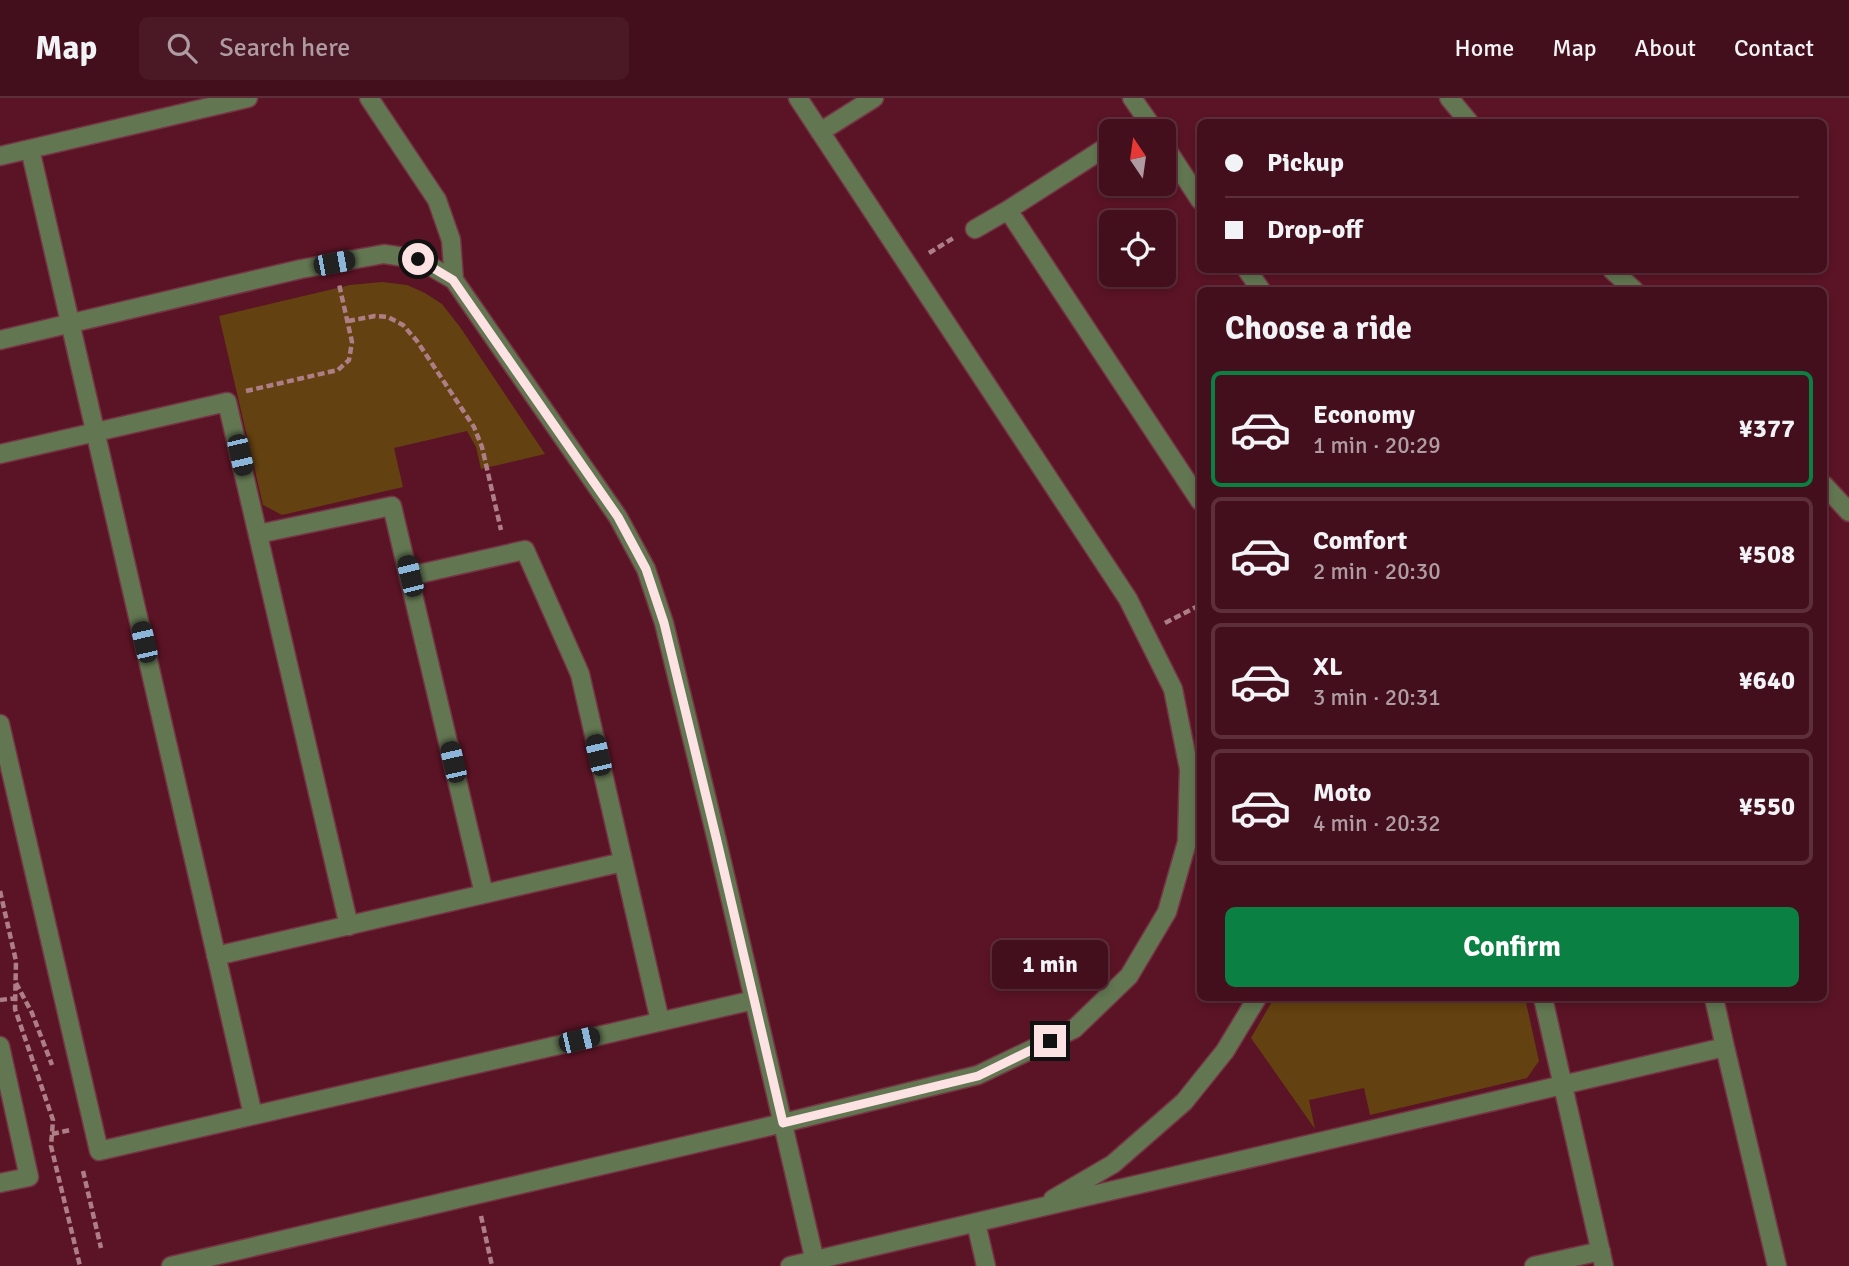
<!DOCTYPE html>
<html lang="en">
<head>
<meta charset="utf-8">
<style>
  body { margin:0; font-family:Signika,sans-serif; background:#4b1825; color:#f1f3f6; height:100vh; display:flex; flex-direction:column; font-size:26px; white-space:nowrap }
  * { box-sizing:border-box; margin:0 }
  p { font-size:23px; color:#af9ca3 }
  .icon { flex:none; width:38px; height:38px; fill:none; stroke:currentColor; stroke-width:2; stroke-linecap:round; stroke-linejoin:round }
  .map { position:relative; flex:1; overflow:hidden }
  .panel { position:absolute; left:1197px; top:189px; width:630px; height:714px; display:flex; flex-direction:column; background:#440f1c; border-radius:10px; box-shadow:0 4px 10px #0003,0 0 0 2px #5c2f3b }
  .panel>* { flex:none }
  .guide { position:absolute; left:1197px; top:21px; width:630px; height:154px; border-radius:10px; box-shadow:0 4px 10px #0003,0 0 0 2px #5c2f3b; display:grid; align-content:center; height:154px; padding:0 28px; background:#440f1c }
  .needle { width:46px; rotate:347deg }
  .buttons { position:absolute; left:1099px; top:21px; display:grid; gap:14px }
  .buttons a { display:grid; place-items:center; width:77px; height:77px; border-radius:10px; background:#440f1c; box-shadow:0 4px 10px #0003,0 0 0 2px #5c2f3b; font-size:35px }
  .end { position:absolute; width:32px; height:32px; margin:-16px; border:9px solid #fde2e4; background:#111; box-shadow:0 0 0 4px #111 }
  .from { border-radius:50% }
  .bubble { position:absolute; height:49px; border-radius:10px; background:#440f1c; box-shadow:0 4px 10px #0003,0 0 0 2px #5c2f3b; font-size:23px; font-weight:800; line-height:49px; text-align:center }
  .car { position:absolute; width:21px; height:42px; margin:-21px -10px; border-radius:9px; box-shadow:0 0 5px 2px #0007; background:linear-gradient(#222 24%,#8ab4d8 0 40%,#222 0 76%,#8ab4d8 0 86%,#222 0) }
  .guide b { display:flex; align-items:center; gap:24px; height:66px; font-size:26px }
  .guide b+b { border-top:2px solid #5c2f3b }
  .guide i { width:18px; height:18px; background:#f1f3f6 }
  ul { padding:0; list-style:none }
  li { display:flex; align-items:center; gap:21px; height:116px; margin:0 14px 10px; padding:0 14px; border:4px solid #5c2f3b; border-radius:10px }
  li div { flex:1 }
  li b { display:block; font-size:26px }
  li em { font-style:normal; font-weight:800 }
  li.on { border-color:#0b8043 }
  li>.icon { width:63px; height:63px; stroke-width:1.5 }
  h2 { padding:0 28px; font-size:32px; line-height:84px }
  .primary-button { display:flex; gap:14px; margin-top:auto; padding:14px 28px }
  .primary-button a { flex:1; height:80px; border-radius:10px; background:#0b8043; color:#fff; font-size:28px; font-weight:800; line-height:80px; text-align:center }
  header { display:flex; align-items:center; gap:42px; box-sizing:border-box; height:98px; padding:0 35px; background:#440f1c; border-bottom:2px solid #5c2f3b }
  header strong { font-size:33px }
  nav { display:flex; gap:38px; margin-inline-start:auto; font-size:24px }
  .search { width:490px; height:63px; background:#4b1825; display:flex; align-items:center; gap:18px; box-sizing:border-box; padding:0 24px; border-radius:10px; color:#af9ca3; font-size:26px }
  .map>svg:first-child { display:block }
  .green { fill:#634110 }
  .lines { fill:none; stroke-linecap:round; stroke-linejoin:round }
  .minor-casing { stroke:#753544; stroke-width:21 }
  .path { stroke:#ae7e87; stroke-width:4.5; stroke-dasharray:7 3.5; stroke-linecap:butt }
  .minor { stroke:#627651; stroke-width:18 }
  .route { stroke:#fde2e4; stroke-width:9 }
</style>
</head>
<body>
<header>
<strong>Map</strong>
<div class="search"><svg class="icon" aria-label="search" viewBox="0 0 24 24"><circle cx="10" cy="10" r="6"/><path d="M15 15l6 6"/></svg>Search here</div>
<nav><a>Home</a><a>Map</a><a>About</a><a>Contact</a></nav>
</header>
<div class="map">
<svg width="1849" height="1168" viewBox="0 0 1849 1168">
  <rect width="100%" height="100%" fill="#5b1425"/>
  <!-- green -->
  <path class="green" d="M 382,184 L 407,187 L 425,195 L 442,206 L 460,229 L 545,356 L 481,371 L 476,349 L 467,333 L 394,350 L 403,389 L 282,417 L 263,407 L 219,218 L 350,187 Z
    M 1274,900 L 1525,900 L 1539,963 L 1527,980 L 1370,1017 L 1364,990 L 1309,1002 L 1315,1031 L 1251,940 Z"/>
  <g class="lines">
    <defs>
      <path id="minor" d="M 369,0 L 437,102 L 451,142 L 454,182
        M 1132,0 L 1155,33
        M 1449,0 L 1469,24
        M 820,34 L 874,0
        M 1111,46 L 1008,112 L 1200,403
        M 1164,47 L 1200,102
        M 30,51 L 253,1017
        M 0,58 L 248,0
        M 975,131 L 1008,112
        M 1247,172 L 1261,192
        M 1612,172 L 1634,192
        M 0,242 L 301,171 L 384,156 L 418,161 L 454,182 L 618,419 L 646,471 L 664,525 L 717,743 L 816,1168
        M 0,356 L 227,304 L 349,828
        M 1824,387 L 1849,414
        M 258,436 L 392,408 L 484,796
        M 410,478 L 525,452 L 580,576 L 660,923
        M 0,626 L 99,1053 L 754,902
        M 216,858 L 623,764
        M 1543,900 L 1604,1168
        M 1714,900 L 1725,949
        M 0,948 L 29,1079 L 0,1085
        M 1053,1101 L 1113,1066 L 1184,1004 L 1225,953 L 1257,900
        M 976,1125 L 986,1168
        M 171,1168 L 783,1025 L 978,977 L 1074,931 L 1129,878 L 1167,814 L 1187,744 L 1189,671 L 1173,591 L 1128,501 L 798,0
        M 790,1168 L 1725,949 L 1777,1168
        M 1534,1168 L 1601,1153"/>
    </defs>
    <!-- minor casing -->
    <use href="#minor" class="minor-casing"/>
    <!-- path -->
    <path class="path" d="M 929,155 L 955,139
      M 348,223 L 375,218 L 388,219 L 403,227 L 417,243 L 474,329 L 482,349 L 501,432
      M 246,293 L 338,272 L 349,262 L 352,244 L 339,186
      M 1165,525 L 1200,507
      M 0,793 L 16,863 L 15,911 L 53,1022 L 51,1048 L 80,1168
      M 16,885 L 32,915 L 52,967
      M 0,902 L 16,900
      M 52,1036 L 70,1032
      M 83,1073 L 101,1150
      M 481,1118 L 492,1168"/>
    <!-- minor -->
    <use href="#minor" class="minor"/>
  </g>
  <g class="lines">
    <!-- route -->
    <path class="route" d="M 418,161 L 453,182 L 618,419 L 646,471 L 664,525 L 717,743 L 783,1025 L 978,978 L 1050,943"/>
  </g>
</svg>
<div class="buttons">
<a><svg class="needle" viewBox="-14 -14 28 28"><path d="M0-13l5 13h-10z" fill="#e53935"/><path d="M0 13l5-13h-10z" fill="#af9ca3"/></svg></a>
<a><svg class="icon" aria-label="locate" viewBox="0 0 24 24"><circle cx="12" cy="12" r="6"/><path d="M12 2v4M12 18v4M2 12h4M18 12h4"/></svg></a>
</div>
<i class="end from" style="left:418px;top:161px"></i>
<i class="end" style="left:1050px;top:943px"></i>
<div class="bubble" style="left:992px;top:842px;width:116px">1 min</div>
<i class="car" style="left:334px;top:165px;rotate:79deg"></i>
<i class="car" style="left:240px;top:357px;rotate:167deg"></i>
<i class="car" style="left:410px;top:478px;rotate:346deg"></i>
<i class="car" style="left:144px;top:544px;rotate:347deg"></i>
<i class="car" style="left:598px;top:657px;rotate:347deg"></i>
<i class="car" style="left:453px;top:664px;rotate:347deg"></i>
<i class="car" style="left:579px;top:942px;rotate:77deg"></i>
<div class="guide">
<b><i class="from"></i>Pickup</b>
<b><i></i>Drop-off</b>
</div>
<section class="panel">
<h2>Choose a ride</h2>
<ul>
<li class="on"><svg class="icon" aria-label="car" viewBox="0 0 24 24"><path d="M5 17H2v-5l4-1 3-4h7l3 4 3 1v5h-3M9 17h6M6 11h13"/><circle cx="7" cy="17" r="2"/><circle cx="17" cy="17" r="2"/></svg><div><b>Economy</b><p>1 min · 20:29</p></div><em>¥377</em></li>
<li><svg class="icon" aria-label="car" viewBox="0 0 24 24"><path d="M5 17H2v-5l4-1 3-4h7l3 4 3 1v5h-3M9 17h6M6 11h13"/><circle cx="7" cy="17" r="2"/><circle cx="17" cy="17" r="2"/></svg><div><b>Comfort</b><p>2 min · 20:30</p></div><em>¥508</em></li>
<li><svg class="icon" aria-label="car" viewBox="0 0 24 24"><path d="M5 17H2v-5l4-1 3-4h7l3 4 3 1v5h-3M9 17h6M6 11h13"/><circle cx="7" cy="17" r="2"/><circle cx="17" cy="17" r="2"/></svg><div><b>XL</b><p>3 min · 20:31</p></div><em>¥640</em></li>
<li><svg class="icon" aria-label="car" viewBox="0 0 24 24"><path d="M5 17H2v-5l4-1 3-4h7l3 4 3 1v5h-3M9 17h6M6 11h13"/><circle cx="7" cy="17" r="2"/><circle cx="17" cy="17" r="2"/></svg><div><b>Moto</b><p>4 min · 20:32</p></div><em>¥550</em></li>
</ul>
<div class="primary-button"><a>Confirm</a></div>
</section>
</div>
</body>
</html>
